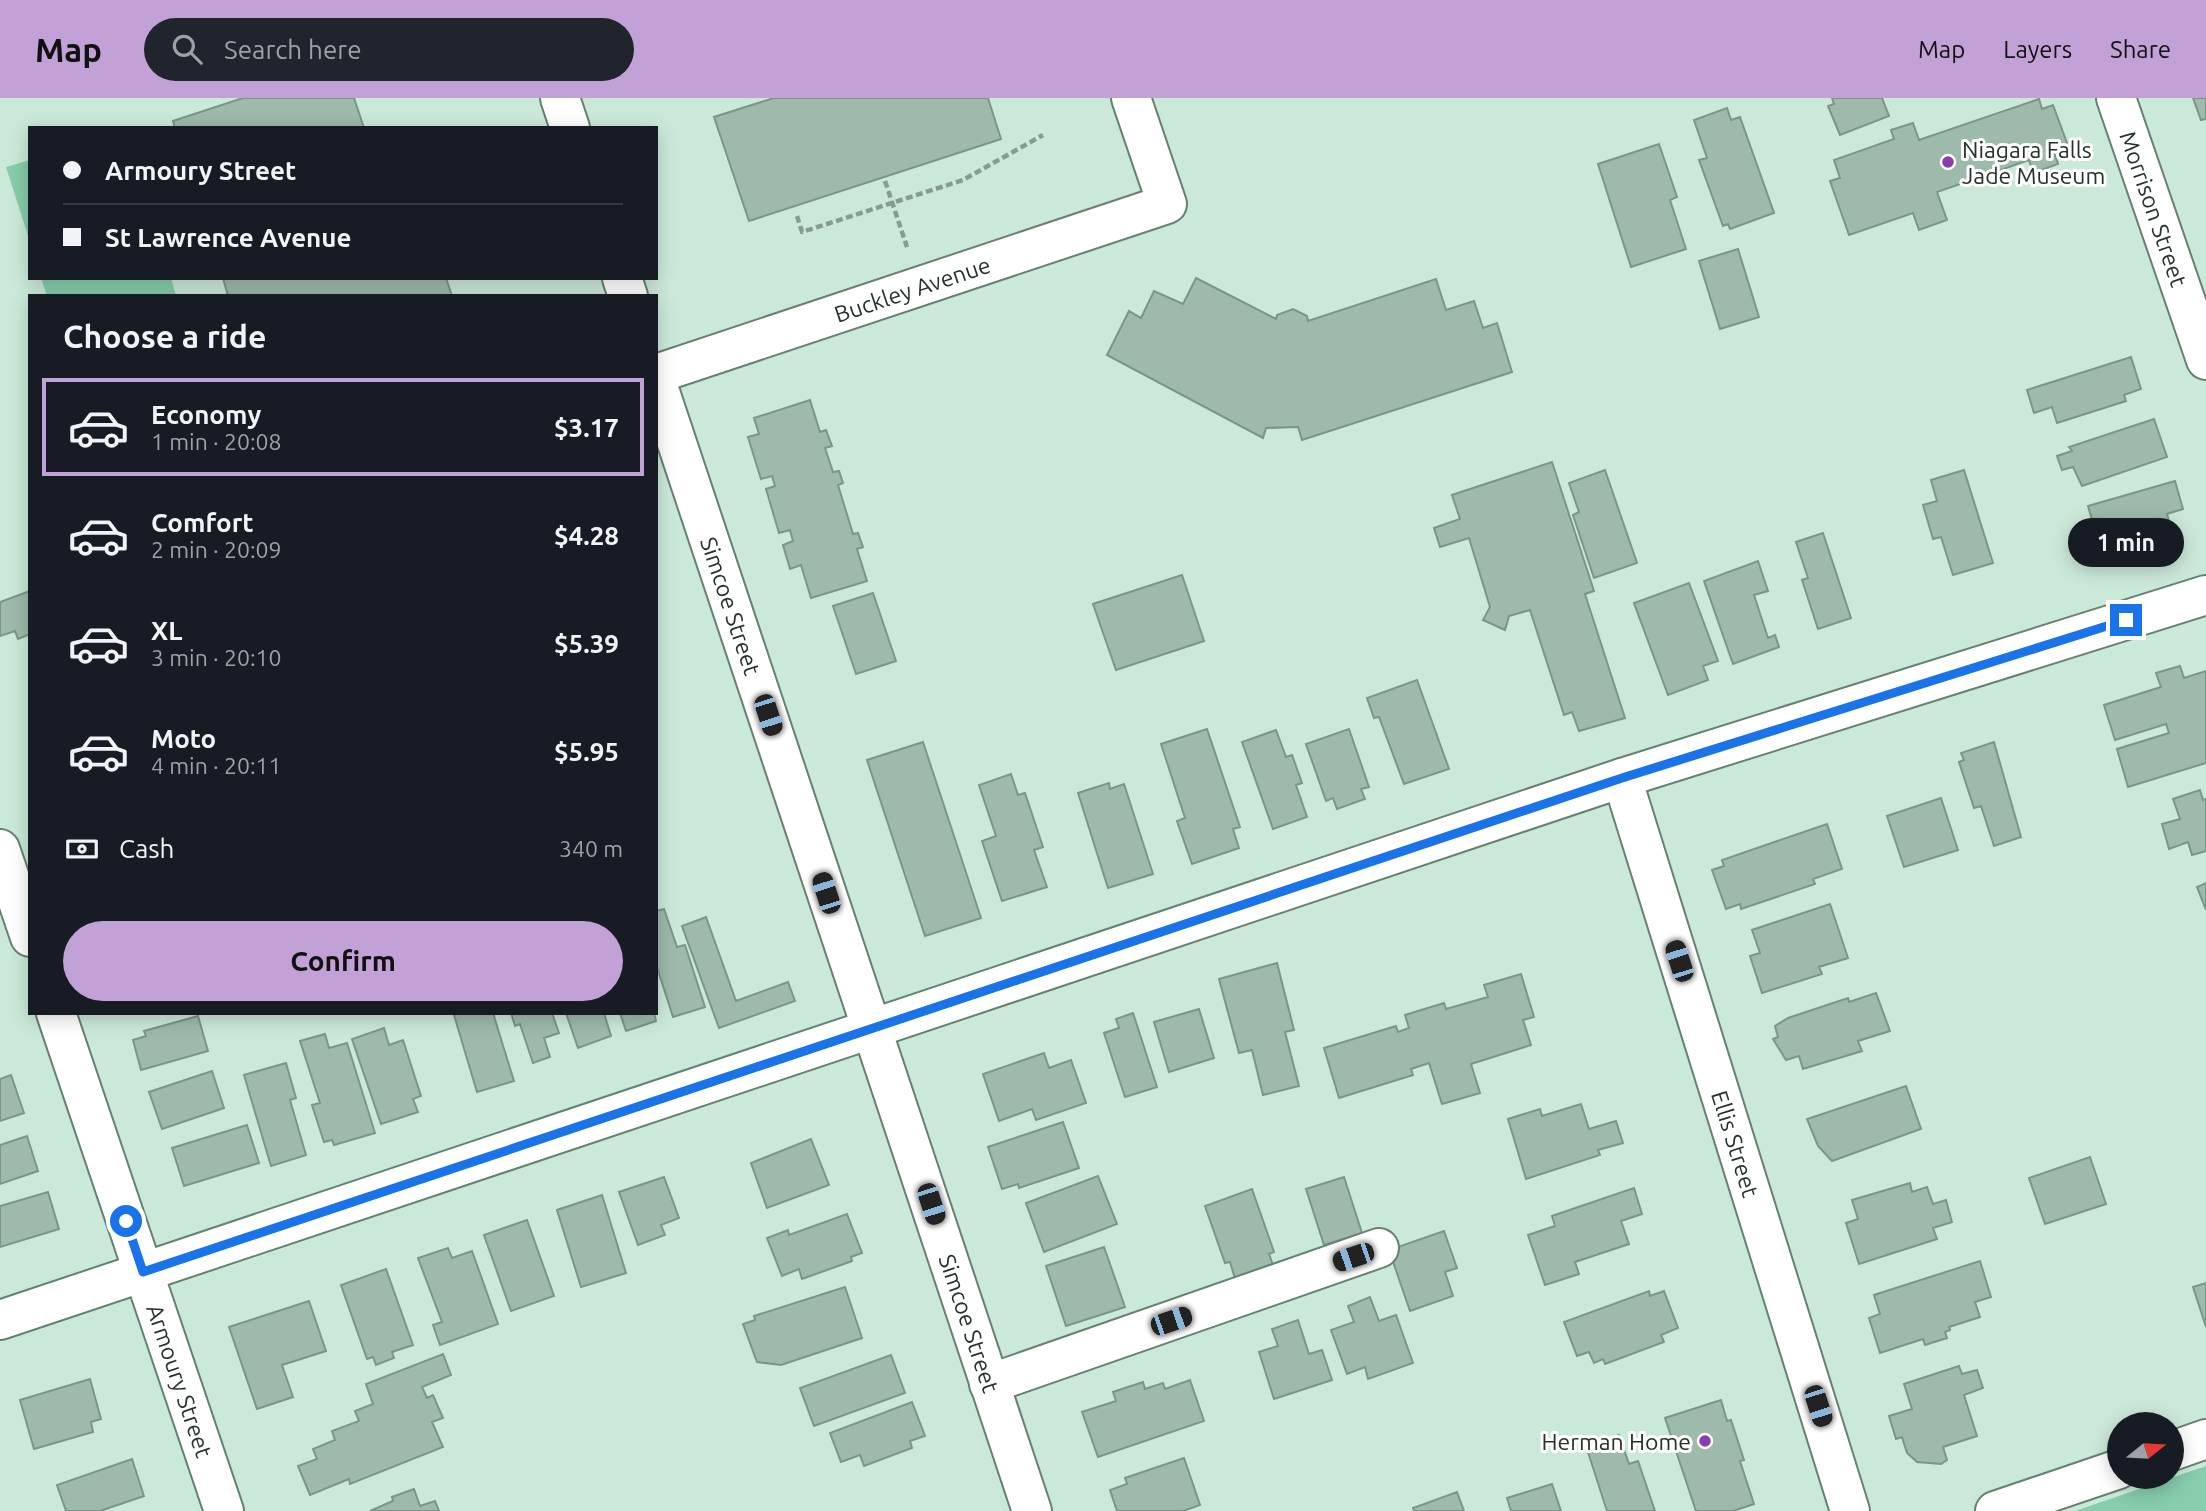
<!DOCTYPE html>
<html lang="en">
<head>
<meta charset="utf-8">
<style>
  body { margin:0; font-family:Ubuntu,sans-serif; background:#20242c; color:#f1f3f6; height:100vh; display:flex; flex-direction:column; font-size:26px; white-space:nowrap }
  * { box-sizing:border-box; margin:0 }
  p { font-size:23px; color:#9ea1a6 }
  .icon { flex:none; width:38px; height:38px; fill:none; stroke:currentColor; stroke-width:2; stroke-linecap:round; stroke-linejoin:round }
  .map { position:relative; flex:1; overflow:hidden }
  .details { position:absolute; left:28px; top:196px; width:630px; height:721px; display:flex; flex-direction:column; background:#171b24; border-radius:0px; box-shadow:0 4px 18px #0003 }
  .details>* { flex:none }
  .top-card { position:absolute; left:28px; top:28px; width:630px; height:154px; border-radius:0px; box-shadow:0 4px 18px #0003; display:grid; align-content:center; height:154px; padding:0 35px; background:#171b24 }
  .needle { width:46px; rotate:72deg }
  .controls { position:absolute; left:2107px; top:1314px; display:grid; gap:14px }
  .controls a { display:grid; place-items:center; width:77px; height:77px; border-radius:50%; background:#171b24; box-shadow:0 4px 18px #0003; font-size:35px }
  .end { position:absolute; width:32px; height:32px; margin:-16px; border:9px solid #1a73e8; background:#fff; box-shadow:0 0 0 4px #fff }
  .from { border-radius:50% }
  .bubble { position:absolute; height:49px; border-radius:24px; background:#171b24; box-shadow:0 4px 18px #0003; font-size:23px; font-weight:600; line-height:49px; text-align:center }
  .car { position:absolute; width:21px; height:42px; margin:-21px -10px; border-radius:9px; box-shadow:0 0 5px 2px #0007; background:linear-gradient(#222 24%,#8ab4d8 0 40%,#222 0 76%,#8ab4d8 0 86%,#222 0) }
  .top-card b { display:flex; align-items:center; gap:24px; height:66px; font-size:26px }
  .top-card b+b { border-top:2px solid #363941 }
  .top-card i { width:18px; height:18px; background:#f1f3f6 }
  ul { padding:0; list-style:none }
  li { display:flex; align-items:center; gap:21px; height:98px; margin:0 14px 10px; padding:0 21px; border:4px solid transparent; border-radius:0px }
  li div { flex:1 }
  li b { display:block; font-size:26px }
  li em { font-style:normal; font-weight:600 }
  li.on { border-color:#c2a1d6 }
  li>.icon { width:63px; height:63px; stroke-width:1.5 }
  h2 { padding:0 35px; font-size:32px; line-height:84px }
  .pay { display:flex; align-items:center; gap:18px; height:77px; padding:0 35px; font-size:26px }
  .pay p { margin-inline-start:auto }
  .primary-button { display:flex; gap:14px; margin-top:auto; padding:14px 35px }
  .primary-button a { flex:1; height:80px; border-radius:42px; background:#c2a1d6; color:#111; font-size:28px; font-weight:600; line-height:80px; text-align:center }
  header { display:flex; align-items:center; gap:42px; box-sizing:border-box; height:98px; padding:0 35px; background:#c2a1d6; color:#111 }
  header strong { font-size:33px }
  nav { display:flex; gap:38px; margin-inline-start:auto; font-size:24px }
  .search { width:490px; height:63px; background:#20242c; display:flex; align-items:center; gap:18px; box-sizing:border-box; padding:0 24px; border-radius:38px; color:#9ea1a6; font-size:26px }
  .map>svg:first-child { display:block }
  .green { fill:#86cdab }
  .building { fill:#9dbaab; stroke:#7a9687; stroke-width:2 }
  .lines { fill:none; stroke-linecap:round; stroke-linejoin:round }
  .street-casing { stroke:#658173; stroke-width:42 }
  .path { stroke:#869c90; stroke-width:4.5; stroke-dasharray:7 3.5; stroke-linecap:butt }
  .street { stroke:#fff; stroke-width:38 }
  .route { stroke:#1a73e8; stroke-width:9 }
  .poi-dot { fill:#893daf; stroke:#fff; stroke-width:2.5 }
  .labels { text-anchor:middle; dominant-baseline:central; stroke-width:6; stroke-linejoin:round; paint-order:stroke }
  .poi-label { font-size:23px; fill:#25312b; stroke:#fff; text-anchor:start }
  .street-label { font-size:23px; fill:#25312b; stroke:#fff }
</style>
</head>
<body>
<header>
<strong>Map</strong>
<div class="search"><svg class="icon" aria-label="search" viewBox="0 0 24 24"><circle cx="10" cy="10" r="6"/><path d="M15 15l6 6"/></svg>Search here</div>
<nav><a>Map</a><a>Layers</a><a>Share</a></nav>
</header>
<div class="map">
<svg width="2206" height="1413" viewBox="0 0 2206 1413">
  <rect width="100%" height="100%" fill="#cbe9d9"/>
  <!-- green -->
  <path class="green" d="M 30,62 L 30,144 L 6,69 Z
    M 41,180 L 171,180 L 176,198 L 47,198 Z
    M 2206,1368 L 2206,1413 L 2075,1413 Z"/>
  <!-- building -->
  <path class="building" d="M 243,0 L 354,0 L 364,30 L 175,30 L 173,23 Z
    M 774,0 L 988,0 L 1001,41 L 749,123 L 714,19 Z
    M 1832,0 L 1882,0 L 1889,18 L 1840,37 L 1828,8 L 1834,6 Z
    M 2193,0 L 2206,0 L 2206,21 L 2201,22 Z
    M 2039,1 L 2042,11 L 2053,7 L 2067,45 L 2053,51 L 2058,66 L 2033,75 L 2029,62 L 1937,94 L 1947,122 L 1919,132 L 1913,115 L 1849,137 L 1830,83 L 1840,80 L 1834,62 L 1894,41 L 1891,32 L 1913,25 L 1919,42 Z
    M 1727,10 L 1731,22 L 1740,19 L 1774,115 L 1730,131 L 1728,126 L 1723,128 L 1699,62 L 1707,60 L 1694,22 Z
    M 1659,46 L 1677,99 L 1670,102 L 1686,151 L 1631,169 L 1598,66 Z
    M 1738,151 L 1759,219 L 1720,231 L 1699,163 Z
    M 223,180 L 446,180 L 452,198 L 228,198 Z
    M 1196,180 L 1276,221 L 1277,217 L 1293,211 L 1307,218 L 1308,223 L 1436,181 L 1446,212 L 1474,203 L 1483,230 L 1497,225 L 1512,274 L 1302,342 L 1298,329 L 1266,330 L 1263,340 L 1107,257 L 1129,213 L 1141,220 L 1154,193 L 1183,206 Z
    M 2131,259 L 2141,291 L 2124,297 L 2126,303 L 2057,325 L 2052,309 L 2034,315 L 2027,292 Z
    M 810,302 L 820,334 L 826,332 L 832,348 L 825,350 L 833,374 L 839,373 L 843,385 L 838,387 L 853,436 L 858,435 L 863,449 L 857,451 L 867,483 L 811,500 L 801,467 L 790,471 L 783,447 L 793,443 L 790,432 L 779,435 L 766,391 L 775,388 L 772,378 L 761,381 L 748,339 L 759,336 L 754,320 Z
    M 2154,321 L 2167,359 L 2082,388 L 2073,369 L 2062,372 L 2057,358 L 2072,353 L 2069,349 Z
    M 1552,364 L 1594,493 L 1585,496 L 1625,620 L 1579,633 L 1572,614 L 1564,617 L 1530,512 L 1509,518 L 1505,532 L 1483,522 L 1490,509 L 1469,440 L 1440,449 L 1434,430 L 1460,421 L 1452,397 Z
    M 1605,372 L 1637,465 L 1594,480 L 1573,417 L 1579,414 L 1569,385 Z
    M 1964,372 L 1993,465 L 1953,477 L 1941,439 L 1933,441 L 1923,407 L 1937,403 L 1931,382 Z
    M 2175,383 L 2183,411 L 2167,416 L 2170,427 L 2146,434 L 2148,441 L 2101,454 L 2088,408 Z
    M 1823,435 L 1851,520 L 1818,531 L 1802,482 L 1808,480 L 1796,444 Z
    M 1758,463 L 1768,493 L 1754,497 L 1768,540 L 1775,537 L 1779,549 L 1733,566 L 1704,483 Z
    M 1182,477 L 1204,543 L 1116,572 L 1093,506 Z
    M 1689,485 L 1718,563 L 1703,568 L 1708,582 L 1668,597 L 1634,505 Z
    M 30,493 L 30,536 L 18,541 L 15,533 L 0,538 L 0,504 Z
    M 873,495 L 896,563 L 856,576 L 833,508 Z
    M 2180,568 L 2184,580 L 2206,573 L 2206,665 L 2128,689 L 2117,651 L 2169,635 L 2166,626 L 2115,642 L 2104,607 L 2161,589 L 2156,575 Z
    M 1417,582 L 1449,671 L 1404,686 L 1379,619 L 1374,620 L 1367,600 Z
    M 1207,631 L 1240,729 L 1233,731 L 1239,750 L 1192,766 L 1177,723 L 1185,720 L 1161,646 Z
    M 1349,631 L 1369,689 L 1361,691 L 1365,701 L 1337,711 L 1333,700 L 1326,703 L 1306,646 Z
    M 1276,632 L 1286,659 L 1292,657 L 1302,685 L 1296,687 L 1307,719 L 1273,731 L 1242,644 Z
    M 923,644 L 981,820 L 925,838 L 867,662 Z
    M 1994,644 L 2021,739 L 1994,748 L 1981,708 L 1974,710 L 1959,664 L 1964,662 L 1961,655 Z
    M 1011,676 L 1018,697 L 1025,695 L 1043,749 L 1034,752 L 1047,789 L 1002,803 L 982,743 L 996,738 L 979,687 Z
    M 1109,685 L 1110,691 L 1124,686 L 1153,776 L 1108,790 L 1078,695 Z
    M 2200,692 L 2203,702 L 2206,701 L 2206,753 L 2192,757 L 2188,744 L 2169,751 L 2162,726 L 2180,721 L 2173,701 Z
    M 1941,700 L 1958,752 L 1904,769 L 1887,718 Z
    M 1827,726 L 1842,771 L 1813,781 L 1815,786 L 1741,811 L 1740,806 L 1726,811 L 1712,772 L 1724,768 L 1722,762 Z
    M 2206,785 L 2206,812 L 2197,789 Z
    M 1830,806 L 1848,860 L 1819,869 L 1822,876 L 1762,895 L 1750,858 L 1760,855 L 1752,832 Z
    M 664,811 L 677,849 L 685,847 L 705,909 L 673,919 L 656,866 L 656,813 Z
    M 706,819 L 736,903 L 788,884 L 795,903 L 719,930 L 682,828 Z
    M 1277,865 L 1294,932 L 1285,934 L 1299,988 L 1263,997 L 1252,952 L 1239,955 L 1219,881 Z
    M 1521,876 L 1534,919 L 1523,922 L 1531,947 L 1471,966 L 1480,995 L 1442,1006 L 1429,965 L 1411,971 L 1413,977 L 1339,1000 L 1324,950 L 1396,928 L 1398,934 L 1409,930 L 1405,917 L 1444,905 L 1446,911 L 1488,899 L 1484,887 Z
    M 1876,895 L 1890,933 L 1858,943 L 1862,953 L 1803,971 L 1799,958 L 1786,962 L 1773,941 L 1778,939 L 1775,928 L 1788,920 L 1848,900 L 1849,904 Z
    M 1199,911 L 1214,960 L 1169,974 L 1154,924 Z
    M 460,915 L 493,915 L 514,983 L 477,994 L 454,917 Z
    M 511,915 L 552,915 L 559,935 L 544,940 L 550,959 L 533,965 L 520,926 L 515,928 Z
    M 566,915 L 604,915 L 611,938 L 578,950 Z
    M 620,915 L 654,915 L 656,923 L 626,933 Z
    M 1133,915 L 1157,989 L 1125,999 L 1104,935 L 1119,930 L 1116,921 Z
    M 198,918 L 208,953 L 141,972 L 133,942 L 146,938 L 144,933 Z
    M 384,930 L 389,947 L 403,942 L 421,998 L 413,1001 L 418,1014 L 381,1026 L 352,941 Z
    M 325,936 L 329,950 L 347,945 L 375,1035 L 334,1047 L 332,1042 L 324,1044 L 312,1007 L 320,1005 L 300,943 Z
    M 1044,955 L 1049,970 L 1071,962 L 1086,1005 L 1036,1022 L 1032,1011 L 999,1023 L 983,976 Z
    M 286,965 L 296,1000 L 290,1002 L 306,1057 L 271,1068 L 244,977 Z
    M 212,973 L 224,1010 L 162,1031 L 149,994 Z
    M 11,977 L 24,1015 L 0,1023 L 0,981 Z
    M 1906,988 L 1921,1031 L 1832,1063 L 1818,1048 L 1807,1021 Z
    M 1581,1006 L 1589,1031 L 1616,1023 L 1623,1045 L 1598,1052 L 1600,1057 L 1526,1081 L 1508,1021 L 1540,1011 L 1542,1018 Z
    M 1063,1024 L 1079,1070 L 1019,1090 L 1018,1086 L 1002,1091 L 988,1049 Z
    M 247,1027 L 259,1065 L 184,1088 L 172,1050 Z
    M 27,1038 L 38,1073 L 0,1086 L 0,1047 Z
    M 811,1041 L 829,1087 L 767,1110 L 751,1065 Z
    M 2090,1059 L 2106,1106 L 2045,1126 L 2029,1080 Z
    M 1098,1078 L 1117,1126 L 1044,1154 L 1026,1105 Z
    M 664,1079 L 679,1120 L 661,1127 L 665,1137 L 638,1147 L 619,1094 Z
    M 1344,1079 L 1362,1135 L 1324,1147 L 1306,1091 Z
    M 1910,1085 L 1912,1094 L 1927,1089 L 1933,1106 L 1946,1102 L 1952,1124 L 1933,1130 L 1937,1141 L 1859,1166 L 1846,1125 L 1858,1121 L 1852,1102 Z
    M 1634,1090 L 1642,1116 L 1621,1123 L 1629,1146 L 1575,1164 L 1579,1176 L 1545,1187 L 1528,1137 L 1555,1128 L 1552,1118 Z
    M 1252,1091 L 1274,1154 L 1269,1156 L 1274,1170 L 1236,1184 L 1230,1164 L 1225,1165 L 1205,1108 Z
    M 48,1094 L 59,1131 L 0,1149 L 0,1108 Z
    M 602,1097 L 626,1175 L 581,1189 L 557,1112 Z
    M 847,1116 L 862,1155 L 851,1159 L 852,1163 L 802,1181 L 799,1171 L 782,1178 L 767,1140 L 788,1132 L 789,1137 Z
    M 527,1122 L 554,1198 L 511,1213 L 484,1137 Z
    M 1444,1133 L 1457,1170 L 1445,1174 L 1453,1198 L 1410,1213 L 1389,1152 Z
    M 1104,1149 L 1125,1209 L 1066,1228 L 1046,1168 Z
    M 448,1150 L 452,1160 L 472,1153 L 498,1226 L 440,1247 L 433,1227 L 442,1224 L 418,1160 Z
    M 1980,1163 L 1991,1199 L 1975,1204 L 1980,1219 L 1949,1229 L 1950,1232 L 1945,1234 L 1947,1240 L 1925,1247 L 1923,1241 L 1880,1255 L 1869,1220 L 1880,1216 L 1874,1197 Z
    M 386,1171 L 413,1247 L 392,1254 L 394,1260 L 376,1267 L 373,1259 L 367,1261 L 341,1187 Z
    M 2206,1185 L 2206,1229 L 2193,1189 Z
    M 845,1189 L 862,1240 L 781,1267 L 757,1264 L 743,1226 L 755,1222 L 754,1218 Z
    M 1649,1193 L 1650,1198 L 1664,1193 L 1678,1230 L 1661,1237 L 1664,1244 L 1605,1266 L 1603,1261 L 1594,1265 L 1589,1254 L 1577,1258 L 1564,1224 Z
    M 1370,1199 L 1379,1223 L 1396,1217 L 1413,1265 L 1368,1281 L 1365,1269 L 1347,1276 L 1331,1232 L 1354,1224 L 1348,1208 Z
    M 309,1203 L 326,1253 L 282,1267 L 293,1299 L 257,1311 L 229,1229 Z
    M 1298,1222 L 1309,1256 L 1322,1252 L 1332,1282 L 1274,1301 L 1259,1254 L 1278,1248 L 1272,1231 Z
    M 443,1256 L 451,1277 L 422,1289 L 427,1300 L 433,1297 L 443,1320 L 432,1324 L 443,1349 L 350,1386 L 349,1381 L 310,1397 L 298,1368 L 317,1361 L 313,1351 L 335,1342 L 332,1333 L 359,1323 L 355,1313 L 373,1306 L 366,1286 Z
    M 891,1257 L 905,1295 L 814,1328 L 800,1290 Z
    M 1959,1268 L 1962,1276 L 1977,1272 L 1983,1290 L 1964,1297 L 1977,1338 L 1943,1349 L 1947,1362 L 1941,1366 L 1917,1364 L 1907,1355 L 1902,1339 L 1896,1341 L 1889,1318 L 1912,1311 L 1904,1286 Z
    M 90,1281 L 101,1321 L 91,1324 L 93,1334 L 34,1351 L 20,1302 Z
    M 1190,1282 L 1204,1323 L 1098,1359 L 1082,1314 L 1116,1303 L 1113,1294 L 1143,1284 L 1145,1291 L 1163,1285 L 1165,1291 Z
    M 1721,1302 L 1727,1323 L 1731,1322 L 1744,1362 L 1740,1363 L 1754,1406 L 1733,1413 L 1696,1413 L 1665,1320 Z
    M 912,1304 L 925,1338 L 910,1343 L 912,1350 L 864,1368 L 860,1357 L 841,1364 L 830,1335 Z
    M 1619,1337 L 1629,1366 L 1638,1363 L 1655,1413 L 1607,1413 L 1586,1348 Z
    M 1184,1360 L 1200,1407 L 1183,1413 L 1117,1413 L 1110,1392 L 1127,1386 L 1125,1380 Z
    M 132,1361 L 144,1398 L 100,1413 L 66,1413 L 57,1387 Z
    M 1552,1386 L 1561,1413 L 1511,1413 L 1507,1400 Z
    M 414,1391 L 420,1408 L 435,1403 L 439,1413 L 370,1413 L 393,1403 L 392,1399 Z
    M 1457,1394 L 1464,1413 L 1414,1413 L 1413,1410 Z"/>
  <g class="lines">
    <defs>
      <g id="street">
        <path d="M 560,0 L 570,30"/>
        <path id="s1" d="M 2116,0 L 2206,262"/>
        <path d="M 622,180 L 628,198"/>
        <path id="s2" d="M 656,276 L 1167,106 L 1131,0"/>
        <path id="s3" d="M 656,282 L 1032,1413"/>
        <path id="s4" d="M 1622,680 L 1850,1413"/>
        <path d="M 0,751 L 30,839"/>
        <path id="s5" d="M 56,915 L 224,1413"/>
        <path d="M 0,1222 L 1622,680 L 2206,497"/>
        <path d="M 989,1286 L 1379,1150"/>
        <path d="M 2172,1353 L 2206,1341"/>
        <path d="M 1995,1413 L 2119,1371"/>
      </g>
    </defs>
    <!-- street casing -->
    <use href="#street" class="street-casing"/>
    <!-- path -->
    <path class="path" d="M 885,83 L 907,149
      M 797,118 L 802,134 L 963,82 L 1043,37"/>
    <!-- street -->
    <use href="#street" class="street"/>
  </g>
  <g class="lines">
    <!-- route -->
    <path class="route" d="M 126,1123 L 143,1174 L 1622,680 L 2126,522"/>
  </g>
  <!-- markers -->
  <g class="poi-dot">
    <circle cx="1948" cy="64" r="7"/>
    <circle cx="1705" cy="1343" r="7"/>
  </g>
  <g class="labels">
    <!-- poi labels -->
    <g class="poi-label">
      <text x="1962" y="51">Niagara Falls<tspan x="1962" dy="26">Jade Museum</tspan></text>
      <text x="1691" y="1343" text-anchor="end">Herman Home</text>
    </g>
    <!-- street labels -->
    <g class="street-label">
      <text stroke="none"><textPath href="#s1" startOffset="117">Morrison Street</textPath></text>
      <text stroke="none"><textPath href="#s2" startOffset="270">Buckley Avenue</textPath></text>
      <text stroke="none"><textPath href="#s3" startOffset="238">Simcoe Street</textPath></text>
      <text stroke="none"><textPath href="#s4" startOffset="383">Ellis Street</textPath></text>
      <text stroke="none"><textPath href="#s3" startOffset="994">Simcoe Street</textPath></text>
      <text stroke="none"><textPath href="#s5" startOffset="388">Armoury Street</textPath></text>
    </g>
  </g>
</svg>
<div class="controls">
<a><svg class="needle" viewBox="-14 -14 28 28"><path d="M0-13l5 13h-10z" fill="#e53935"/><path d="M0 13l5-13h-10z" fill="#9ea1a6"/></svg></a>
</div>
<i class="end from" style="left:126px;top:1123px"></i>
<i class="end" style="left:2126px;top:522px"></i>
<div class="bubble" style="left:2068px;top:420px;width:116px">1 min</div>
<i class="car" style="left:768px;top:617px;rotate:162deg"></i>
<i class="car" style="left:826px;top:795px;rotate:342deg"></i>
<i class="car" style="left:1679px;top:863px;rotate:342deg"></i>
<i class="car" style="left:931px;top:1106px;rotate:162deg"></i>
<i class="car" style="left:1353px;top:1159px;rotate:251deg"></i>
<i class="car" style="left:1171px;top:1223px;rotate:71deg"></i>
<i class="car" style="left:1818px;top:1308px;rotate:162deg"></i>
<div class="top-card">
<b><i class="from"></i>Armoury Street</b>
<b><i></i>St Lawrence Avenue</b>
</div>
<section class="details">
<h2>Choose a ride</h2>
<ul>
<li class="on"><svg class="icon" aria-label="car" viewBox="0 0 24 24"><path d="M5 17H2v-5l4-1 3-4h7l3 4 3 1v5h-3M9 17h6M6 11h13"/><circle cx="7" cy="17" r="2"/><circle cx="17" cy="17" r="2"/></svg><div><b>Economy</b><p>1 min · 20:08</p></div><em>$3.17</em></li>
<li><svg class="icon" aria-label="car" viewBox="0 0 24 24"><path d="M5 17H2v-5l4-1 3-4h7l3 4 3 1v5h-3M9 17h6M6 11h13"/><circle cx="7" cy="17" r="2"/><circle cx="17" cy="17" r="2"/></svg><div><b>Comfort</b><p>2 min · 20:09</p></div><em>$4.28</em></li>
<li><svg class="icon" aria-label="car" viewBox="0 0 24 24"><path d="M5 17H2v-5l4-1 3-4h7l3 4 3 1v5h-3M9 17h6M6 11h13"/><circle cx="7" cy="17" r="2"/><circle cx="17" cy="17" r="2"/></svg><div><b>XL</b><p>3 min · 20:10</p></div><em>$5.39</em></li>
<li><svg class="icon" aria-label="car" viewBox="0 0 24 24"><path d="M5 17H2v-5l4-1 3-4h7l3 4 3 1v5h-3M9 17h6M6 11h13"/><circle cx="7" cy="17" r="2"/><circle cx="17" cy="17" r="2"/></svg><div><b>Moto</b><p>4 min · 20:11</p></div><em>$5.95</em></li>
</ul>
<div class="pay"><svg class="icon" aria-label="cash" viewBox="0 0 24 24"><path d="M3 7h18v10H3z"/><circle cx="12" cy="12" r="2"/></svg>Cash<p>340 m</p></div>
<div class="primary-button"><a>Confirm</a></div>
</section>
</div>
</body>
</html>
